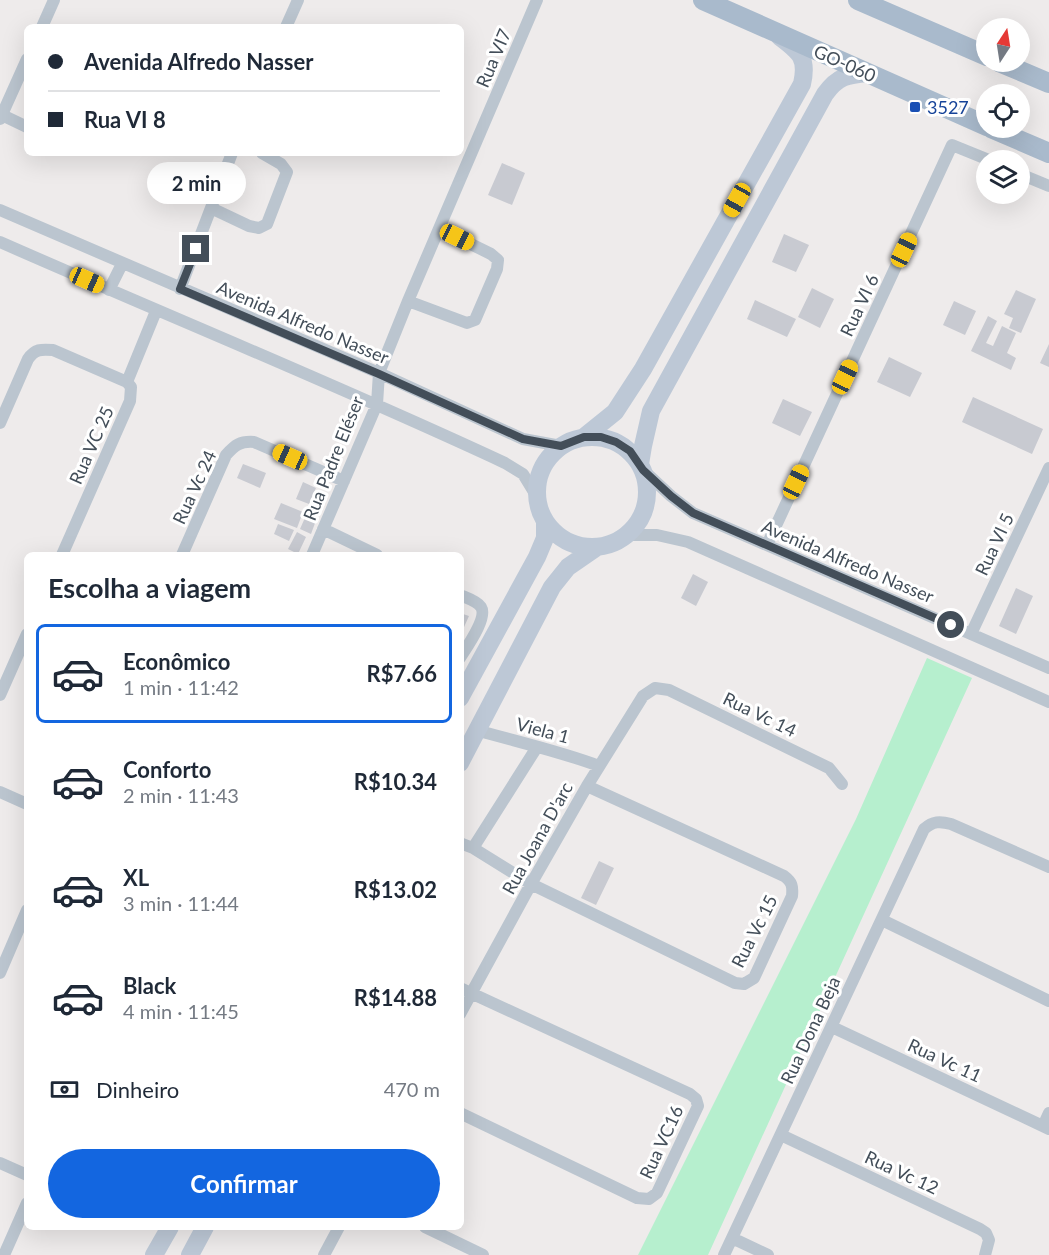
<!DOCTYPE html>
<html lang="pt">
<head>
<meta charset="utf-8">
<style>
  body { margin:0; font-family:Lato,sans-serif; background:#f6f6f7; color:#1f2937; height:100vh; display:flex; flex-direction:column; font-size:22px; white-space:nowrap }
  * { box-sizing:border-box; margin:0 }
  p { font-size:20px; color:#747a83 }
  .icon { flex:none; width:33px; height:33px; fill:none; stroke:currentColor; stroke-width:2; stroke-linecap:round; stroke-linejoin:round }
  .map { position:relative; flex:1; overflow:hidden }
  .sheet { position:absolute; left:24px; top:552px; width:440px; height:678px; display:flex; flex-direction:column; background:#fff; border-radius:9px; box-shadow:0 6px 24px #0002 }
  .sheet>* { flex:none }
  .banner { position:absolute; left:24px; top:24px; width:440px; height:132px; border-radius:9px; box-shadow:0 6px 24px #0002; display:grid; align-content:center; height:132px; padding:0 24px; background:#fff }
  .needle { width:39px; rotate:12deg }
  .buttons { position:absolute; left:976px; top:18px; display:grid; gap:12px }
  .buttons a { display:grid; place-items:center; width:54px; height:54px; border-radius:50%; background:#fff; box-shadow:0 6px 24px #0002; font-size:30px }
  .end { position:absolute; width:27px; height:27px; margin:-14px; border:8px solid #434e59; background:#fff; box-shadow:0 0 0 3px #fff }
  .from { border-radius:50% }
  .bubble { position:absolute; height:42px; border-radius:21px; background:#fff; box-shadow:0 6px 24px #0002; font-size:20px; font-weight:700; line-height:42px; text-align:center }
  .car { position:absolute; width:18px; height:36px; margin:-18px -9px; border-radius:8px; box-shadow:0 0 4px 2px #0007; background:linear-gradient(#f5c518 24%,#345 0 40%,#f5c518 0 76%,#345 0 86%,#f5c518 0) }
  .banner b { display:flex; align-items:center; gap:21px; height:57px; font-size:22px }
  .banner b+b { border-top:2px solid #e0e1e3 }
  .banner i { width:15px; height:15px; background:#1f2937 }
  ul { padding:0; list-style:none }
  li { display:flex; align-items:center; gap:18px; height:99px; margin:0 12px 9px; padding:0 12px; border:3px solid transparent; border-radius:9px }
  li div { flex:1 }
  li b { display:block; font-size:22px }
  li em { font-style:normal; font-weight:700 }
  li.active { border-color:#1366e0 }
  li>.icon { width:54px; height:54px; stroke-width:1.5 }
  h2 { padding:0 24px; font-size:27px; line-height:72px }
  .pay { display:flex; align-items:center; gap:15px; height:66px; padding:0 24px; font-size:22px }
  .pay p { margin-inline-start:auto }
  .action { display:flex; gap:12px; margin-top:auto; padding:12px 24px }
  .action a { flex:1; height:69px; border-radius:36px; background:#1366e0; color:#fff; font-size:24px; font-weight:700; line-height:69px; text-align:center }
  .map>svg:first-child { display:block }
  .green { fill:#b6efce }
  .building { fill:#c8cad1 }
  .lines { fill:none; stroke-linecap:round; stroke-linejoin:round }
  .minor { stroke:#bbc5cf; stroke-width:12 }
  .secondary { stroke:#bdc8d6; stroke-width:18 }
  .primary { stroke:#a9bacc; stroke-width:20 }
  .route { stroke:#434e59; stroke-width:8 }
  .transit-dot { fill:#1a4fb4; stroke:#fff; stroke-width:2 }
  .labels { text-anchor:middle; dominant-baseline:central; stroke-width:6; stroke-linejoin:round; paint-order:stroke }
  .street-label { font-size:18px; fill:#434e59; stroke:#fff }
  .transit-label { font-size:18px; fill:#164399; stroke:#fff; text-anchor:start }
</style>
</head>
<body>
<div class="map">
<svg width="1049" height="1255" viewBox="0 0 1049 1255">
  <rect width="100%" height="100%" fill="#eeebeb"/>
  <!-- green -->
  <path class="green" d="M 927,658 L 972,678 L 708,1255 L 638,1255 L 856,819 Z"/>
  <!-- building -->
  <path class="building" d="M 502,163 L 525,173 L 512,205 L 488,195 Z
    M 784,234 L 809,245 L 796,272 L 772,262 Z
    M 812,288 L 834,299 L 820,328 L 798,317 Z
    M 1016,290 L 1036,299 L 1021,333 L 1009,328 L 1013,318 L 1004,314 Z
    M 755,300 L 796,319 L 787,337 L 747,319 Z
    M 954,301 L 976,311 L 965,335 L 943,325 Z
    M 988,316 L 997,321 L 986,343 L 993,346 L 1002,326 L 1016,333 L 1007,353 L 1016,358 L 1011,370 L 971,351 Z
    M 1049,344 L 1049,367 L 1040,363 Z
    M 889,357 L 922,373 L 910,397 L 877,382 Z
    M 973,397 L 1043,429 L 1032,454 L 962,422 Z
    M 783,399 L 812,412 L 800,436 L 772,423 Z
    M 243,464 L 266,473 L 260,488 L 237,478 Z
    M 303,482 L 316,488 L 309,504 L 296,499 Z
    M 281,503 L 303,512 L 297,528 L 274,519 Z
    M 308,511 L 318,515 L 311,534 L 300,529 Z
    M 278,524 L 294,530 L 289,541 L 274,534 Z
    M 297,532 L 306,537 L 298,554 L 288,549 Z
    M 693,574 L 708,582 L 696,606 L 681,598 Z
    M 1016,588 L 1033,596 L 1016,634 L 999,626 Z
    M 460,613 L 469,616 L 460,636 Z
    M 599,861 L 614,868 L 596,905 L 581,898 Z"/>
  <g class="lines">
    <!-- minor -->
    <path class="minor" d="M 42,27 L 54,0
      M 286,27 L 298,0
      M 2,115 L 27,127
      M 0,119 L 27,59
      M 1020,174 L 1049,186
      M 211,208 L 249,226 L 259,228 L 267,224 L 287,172 L 281,164 L 262,153
      M 0,210 L 379,373 L 523,439 L 561,446
      M 0,242 C 168,316 338,385 505,463 L 523,474 L 537,497
      M 180,289 L 232,153
      M 109,290 L 122,264
      M 408,301 L 467,323 L 475,320 L 497,269 L 498,260 L 491,254 L 440,229
      M 127,382 L 156,311
      M 0,423 L 28,359 C 35,349 41,349 53,350 L 127,382 L 131,387 L 130,401 L 62,555
      M 643,470 L 671,496 L 693,513 L 1049,668
      M 323,529 L 377,555
      M 628,535 L 657,535 L 688,542 L 1049,702
      M 767,545 L 952,145 L 989,160
      M 182,555 L 226,455 C 235,445 240,441 254,442 L 344,481
      M 312,555 L 377,404 L 379,373 L 408,301 L 537,0
      M 460,595 C 467,598 477,601 481,607 C 488,618 466,648 460,658
      M 971,634 L 1049,468
      M 0,695 L 27,634
      M 476,730 C 518,742 559,751 599,766
      M 0,792 L 27,804
      M 460,843 L 473,848 L 531,884 L 735,983 L 744,984 L 754,978 L 792,896 C 793,886 792,882 784,876 L 587,786
      M 473,848 L 537,747
      M 882,920 L 1049,1001
      M 0,973 L 27,910
      M 460,988 L 690,1094 L 696,1099 L 698,1106 L 657,1193 L 649,1199 L 637,1198 L 460,1113
      M 460,1014 L 531,884 L 587,786 L 643,696 L 655,688 L 669,690 L 829,768 L 842,784
      M 832,1027 L 1049,1129
      M 1043,1126 L 1049,1113
      M 781,1135 L 980,1229 L 986,1233 L 989,1240 L 985,1255
      M 0,1163 L 27,1175
      M 425,1227 L 483,1255
      M 732,1238 L 768,1255
      M 4,1255 L 27,1203
      M 324,1255 L 339,1227
      M 724,1255 L 924,829 C 933,821 940,821 951,824 L 1049,867"/>
    <!-- secondary -->
    <path class="secondary" d="M537 492a55 55 0 1 1 110 0a55 55 0 1 1-110 0Z
      M 584,437 L 615,412 L 643,369 L 802,84 C 808,58 800,52 780,37
      M 640,464 L 643,446 L 651,411 L 825,94 C 838,76 847,75 868,73
      M 460,698 L 537,557 L 545,538 L 545,521
      M 460,763 L 552,587 L 568,567 L 597,547
      M 154,1255 L 170,1227
      M 190,1255 L 205,1227"/>
    <!-- primary -->
    <path class="primary" d="M 703,0 L 987,126
      M 858,0 L 987,56
      M 999,62 L 1049,83
      M 991,128 L 1049,153"/>
  </g>
  <g class="lines">
    <!-- route -->
    <path class="route" d="M 196,249 L 180,289 L 379,374 L 523,439 L 561,446 L 584,437 L 601,437 L 616,442 L 630,451 L 643,470 L 671,496 L 693,513 L 951,625"/>
  </g>
  <!-- markers -->
  <rect class="transit-dot" x="909" y="101" width="12" height="12" rx="3"/>
  <g class="labels">
    <!-- street labels -->
    <g class="street-label">
      <text transform="translate(493 58) rotate(-67)">Rua VI7</text>
      <text transform="translate(845 63) rotate(24)">GO-060</text>
      <text transform="translate(859 305) rotate(-65)">Rua VI 6</text>
      <text transform="translate(303 322) rotate(23)">Avenida Alfredo Nasser</text>
      <text transform="translate(91 445) rotate(-66)">Rua VC 25</text>
      <text transform="translate(333 458) rotate(-68)">Rua Padre Eléser</text>
      <text transform="translate(194 487) rotate(-65)">Rua Vc 24</text>
      <text transform="translate(994 544) rotate(-65)">Rua VI 5</text>
      <text transform="translate(848 561) rotate(23)">Avenida Alfredo Nasser</text>
      <text transform="translate(760 714) rotate(26)">Rua Vc 14</text>
      <text transform="translate(543 730) rotate(15)">Viela 1</text>
      <text transform="translate(537 838) rotate(-61)">Rua Joana D'arc</text>
      <text transform="translate(754 931) rotate(-63)">Rua Vc 15</text>
      <text transform="translate(810 1030) rotate(-65)">Rua Dona Beja</text>
      <text transform="translate(945 1060) rotate(25)">Rua Vc 11</text>
      <text transform="translate(661 1142) rotate(-65)">Rua VC16</text>
      <text transform="translate(902 1172) rotate(25)">Rua Vc 12</text>
    </g>
    <!-- transit labels -->
    <g class="transit-label">
      <text x="927" y="107">3527</text>
    </g>
  </g>
</svg>
<div class="buttons">
<a><svg class="needle" viewBox="-14 -14 28 28"><path d="M0-13l5 13h-10z" fill="#e53935"/><path d="M0 13l5-13h-10z" fill="#747a83"/></svg></a>
<a><svg class="icon" aria-label="locate" viewBox="0 0 24 24"><circle cx="12" cy="12" r="6"/><path d="M12 2v4M12 18v4M2 12h4M18 12h4"/></svg></a>
<a><svg class="icon" aria-label="layers" viewBox="0 0 24 24"><path d="M12 4l9 5-9 5-9-5zM3 14l9 5 9-5"/></svg></a>
</div>
<i class="end from" style="left:951px;top:625px"></i>
<i class="end" style="left:196px;top:249px"></i>
<div class="bubble" style="left:147px;top:162px;width:99px">2 min</div>
<i class="car" style="left:737px;top:200px;rotate:209deg"></i>
<i class="car" style="left:457px;top:237px;rotate:116deg"></i>
<i class="car" style="left:904px;top:250px;rotate:25deg"></i>
<i class="car" style="left:87px;top:280px;rotate:114deg"></i>
<i class="car" style="left:845px;top:377px;rotate:25deg"></i>
<i class="car" style="left:290px;top:457px;rotate:294deg"></i>
<i class="car" style="left:796px;top:482px;rotate:25deg"></i>
<div class="banner">
<b><i class="from"></i>Avenida Alfredo Nasser</b>
<b><i></i>Rua VI 8</b>
</div>
<section class="sheet">
<h2>Escolha a viagem</h2>
<ul>
<li class="active"><svg class="icon" aria-label="car" viewBox="0 0 24 24"><path d="M5 17H2v-5l4-1 3-4h7l3 4 3 1v5h-3M9 17h6M6 11h13"/><circle cx="7" cy="17" r="2"/><circle cx="17" cy="17" r="2"/></svg><div><b>Econômico</b><p>1 min · 11:42</p></div><em>R$7.66</em></li>
<li><svg class="icon" aria-label="car" viewBox="0 0 24 24"><path d="M5 17H2v-5l4-1 3-4h7l3 4 3 1v5h-3M9 17h6M6 11h13"/><circle cx="7" cy="17" r="2"/><circle cx="17" cy="17" r="2"/></svg><div><b>Conforto</b><p>2 min · 11:43</p></div><em>R$10.34</em></li>
<li><svg class="icon" aria-label="car" viewBox="0 0 24 24"><path d="M5 17H2v-5l4-1 3-4h7l3 4 3 1v5h-3M9 17h6M6 11h13"/><circle cx="7" cy="17" r="2"/><circle cx="17" cy="17" r="2"/></svg><div><b>XL</b><p>3 min · 11:44</p></div><em>R$13.02</em></li>
<li><svg class="icon" aria-label="car" viewBox="0 0 24 24"><path d="M5 17H2v-5l4-1 3-4h7l3 4 3 1v5h-3M9 17h6M6 11h13"/><circle cx="7" cy="17" r="2"/><circle cx="17" cy="17" r="2"/></svg><div><b>Black</b><p>4 min · 11:45</p></div><em>R$14.88</em></li>
</ul>
<div class="pay"><svg class="icon" aria-label="cash" viewBox="0 0 24 24"><path d="M3 7h18v10H3z"/><circle cx="12" cy="12" r="2"/></svg>Dinheiro<p>470 m</p></div>
<div class="action"><a>Confirmar</a></div>
</section>
</div>
</body>
</html>
